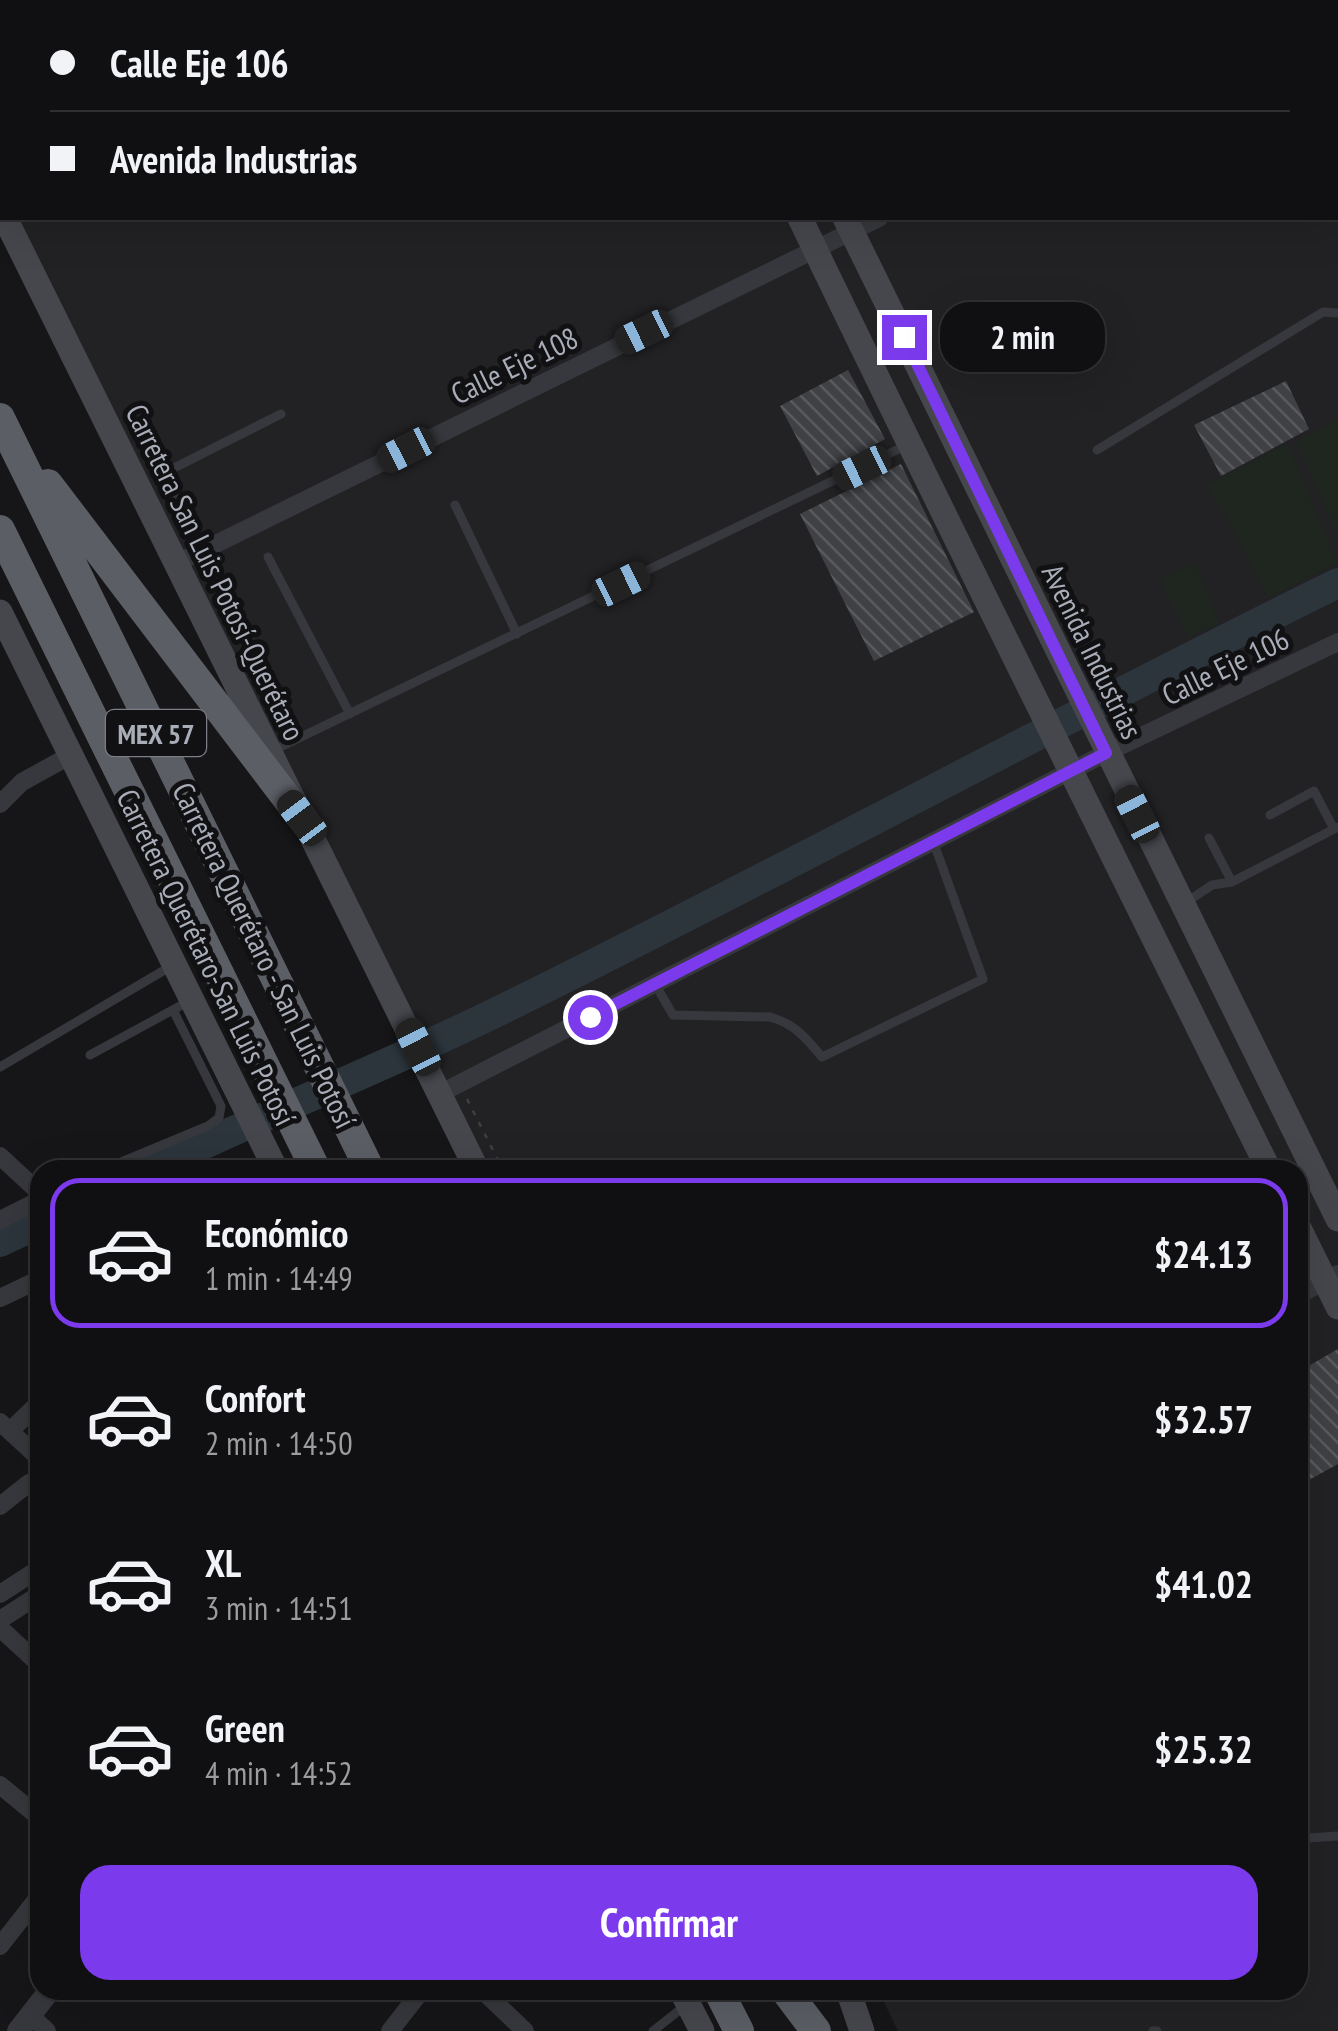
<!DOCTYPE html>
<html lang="es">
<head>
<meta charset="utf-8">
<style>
  body { margin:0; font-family:"PT Sans Narrow",sans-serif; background:#1e1e20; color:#f1f3f6; height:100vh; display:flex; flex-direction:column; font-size:38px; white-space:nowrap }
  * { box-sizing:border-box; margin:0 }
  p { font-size:32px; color:#9c9d9f }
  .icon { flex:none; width:55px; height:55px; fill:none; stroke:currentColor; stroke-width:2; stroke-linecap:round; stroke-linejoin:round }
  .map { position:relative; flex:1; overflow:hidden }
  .details { position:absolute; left:30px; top:1160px; width:1278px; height:840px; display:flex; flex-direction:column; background:#101012; border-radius:30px; box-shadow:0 10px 40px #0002,0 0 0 2px #303032 }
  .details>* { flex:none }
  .guide { position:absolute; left:0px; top:0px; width:1340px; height:220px; box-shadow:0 10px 40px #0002,0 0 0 2px #303032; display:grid; align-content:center; height:220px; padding:0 50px; background:#101012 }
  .end { position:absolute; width:45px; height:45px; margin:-22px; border:12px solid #7c3aed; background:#fff; box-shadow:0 0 0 5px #fff }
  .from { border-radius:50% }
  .bubble { position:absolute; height:70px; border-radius:30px; background:#101012; box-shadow:0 10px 40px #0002,0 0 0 2px #303032; font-size:32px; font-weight:700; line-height:70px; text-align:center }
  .car { position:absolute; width:30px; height:60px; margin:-30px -15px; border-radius:12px; box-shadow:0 0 8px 2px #0007; background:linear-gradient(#222 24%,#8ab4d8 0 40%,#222 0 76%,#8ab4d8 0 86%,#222 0) }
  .guide b { display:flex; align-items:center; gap:35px; height:95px; font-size:38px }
  .guide b+b { border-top:2px solid #303032 }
  .guide i { width:25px; height:25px; background:#f1f3f6 }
  ul { padding:18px 0 0; list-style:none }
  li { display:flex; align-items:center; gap:30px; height:150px; margin:0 20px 15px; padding:0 30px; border:5px solid transparent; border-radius:30px }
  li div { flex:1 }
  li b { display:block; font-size:38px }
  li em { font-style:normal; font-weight:700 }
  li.active { border-color:#7c3aed }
  li>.icon { width:90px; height:90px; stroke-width:1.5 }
  .cta { display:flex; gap:20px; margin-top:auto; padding:20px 50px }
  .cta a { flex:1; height:115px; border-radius:30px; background:#7c3aed; color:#fff; font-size:40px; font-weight:700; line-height:115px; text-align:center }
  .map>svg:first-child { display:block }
  .built { fill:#222225 }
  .grass { fill:#1e261f }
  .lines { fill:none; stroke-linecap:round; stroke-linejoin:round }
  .river { stroke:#2c353c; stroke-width:30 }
  .building { fill:url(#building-back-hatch) }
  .path { stroke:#3d3f44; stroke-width:2.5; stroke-dasharray:5 8; stroke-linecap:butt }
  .service { stroke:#37383d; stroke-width:9 }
  .minor { stroke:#37383d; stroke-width:18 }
  .tertiary { stroke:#37383d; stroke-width:22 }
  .secondary { stroke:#45474d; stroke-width:25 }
  .trunk { stroke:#5b5e65; stroke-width:30 }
  .route { stroke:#7c3aed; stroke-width:12 }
  .labels { text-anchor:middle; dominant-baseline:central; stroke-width:10; stroke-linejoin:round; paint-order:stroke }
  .shield { fill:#111113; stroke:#7b7e86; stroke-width:2.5 }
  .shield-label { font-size:28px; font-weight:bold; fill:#a8adb8 }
  .street-label { font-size:30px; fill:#a8adb8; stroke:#111113 }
</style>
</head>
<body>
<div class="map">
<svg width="1338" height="2031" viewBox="0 0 1338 2031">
  <defs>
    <pattern id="building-back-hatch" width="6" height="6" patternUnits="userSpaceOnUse" patternTransform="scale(2.5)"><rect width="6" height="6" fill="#404145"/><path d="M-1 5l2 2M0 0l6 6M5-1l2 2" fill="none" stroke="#595a5e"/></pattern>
  </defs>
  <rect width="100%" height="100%" fill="#161618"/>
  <!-- built -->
  <path class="built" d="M 0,0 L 1338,0 L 1338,2031 L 898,2031 L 878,1990 L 1298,1990 L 1298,1170 L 477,1170 L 11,218 L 1338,218 L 1338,2 L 2,2 L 2,201 Z"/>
  <!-- grass -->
  <path class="grass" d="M 1338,419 L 1338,536 L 1296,442 Z
    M 1288,443 L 1337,563 L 1269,598 L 1208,484 Z
    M 1195,562 L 1219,624 L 1189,637 L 1160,579 Z"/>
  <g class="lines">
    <!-- river -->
    <path class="river" d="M 149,1170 C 265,1114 385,1067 501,1010 C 782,872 1057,721 1338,583
      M 0,1242 L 40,1223"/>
  </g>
  <!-- building -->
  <path class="building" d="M 848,370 L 885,439 L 817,476 L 780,406 Z
    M 1286,381 L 1309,429 L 1221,476 L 1194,425 Z
    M 901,464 L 974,612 L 874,661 L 800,514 Z
    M 1338,1349 L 1338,1464 L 1298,1486 L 1298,1372 Z"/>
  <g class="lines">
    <!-- path -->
    <path class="path" d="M 0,149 L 2,154
      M 0,174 L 2,173
      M 467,1099 L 503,1170"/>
    <!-- service -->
    <path class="service" d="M 1097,450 L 1323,312 L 1338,313
      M 455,505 L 517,634
      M 201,551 L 164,473 L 281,414
      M 268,557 L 350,714
      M 272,751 L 907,445
      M 1270,815 L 1314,791 L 1334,829
      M 1209,838 L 1232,882
      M 1185,903 L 1212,885 L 1232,882 L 1338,827
      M 655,984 L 673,1015 L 770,1017 C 795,1024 806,1038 822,1057 L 983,979 L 933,841
      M 90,1055 L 191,1000
      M 0,1067 L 173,965
      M 102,1170 L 208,1126 L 219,1118 L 221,1106 L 173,1010
      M 1298,1336 L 1304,1348
      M 1298,1835 L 1308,1838 L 1338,1836
      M 653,2031 L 686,2005
      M 1153,2031 L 1157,2031"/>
    <!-- minor -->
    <path class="minor" d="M 1280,0 L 1281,2
      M 31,2 L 36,0
      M 1308,2 L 1313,0
      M 0,18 L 2,17
      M 1338,123 L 1338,124
      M 175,564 L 879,218
      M 0,804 L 22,782 L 71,755
      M 441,1093 L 1106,753 L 1338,642
      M 0,1156 L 40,1193
      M 0,1220 L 36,1202 L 40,1197
      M 1298,1295 L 1338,1274
      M 0,1298 L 40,1279
      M 0,1422 L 40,1459
      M 10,1431 L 40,1402
      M 0,1506 L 29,1483
      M 0,1594 L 40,1568
      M 0,1620 L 40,1594
      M 0,1628 L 40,1665
      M 0,1785 L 40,1818
      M 0,1946 L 40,1895
      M 482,1990 L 525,2031
      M 30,2015 L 47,2031
      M 390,2031 L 422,1990"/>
    <!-- tertiary -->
    <path class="tertiary" d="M 18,2031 L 50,1990"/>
    <!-- secondary -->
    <path class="secondary" d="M 695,0 L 696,2
      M 738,0 L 739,2
      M 5,218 L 477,1170
      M 800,218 C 953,537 1112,853 1269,1170
      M 845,218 L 1338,1219
      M 0,612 L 276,1170
      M 1298,1226 L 1338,1307
      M 681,1990 L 702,2031
      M 848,1990 L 862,2031"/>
    <!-- trunk -->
    <path class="trunk" d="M 0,418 L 370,1170
      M 48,484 L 302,818
      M 0,530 L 316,1170
      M 718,1990 L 739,2031
      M 785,1990 L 816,2031"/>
  </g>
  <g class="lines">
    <!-- route -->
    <path class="route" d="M 590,1017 L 1106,753 L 904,337"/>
  </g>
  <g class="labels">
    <!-- shield labels -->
    <rect class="shield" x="106" y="710" width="100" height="46" rx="8"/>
    <g class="shield-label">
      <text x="156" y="733">MEX 57</text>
    </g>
    <!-- street labels -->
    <g class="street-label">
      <text transform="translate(514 365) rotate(-26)">Calle Eje 108</text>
      <text transform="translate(216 572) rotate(64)">Carretera San Luis Potosí-Querétaro</text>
      <text transform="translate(1093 651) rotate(64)">Avenida Industrias</text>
      <text transform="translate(1225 666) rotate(-26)">Calle Eje 106</text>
      <text transform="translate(265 955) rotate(64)">Carretera Querétaro - San Luis Potosí</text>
      <text transform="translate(207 957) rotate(64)">Carretera Querétaro-San Luis Potosí</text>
    </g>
  </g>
</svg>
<i class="end from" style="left:590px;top:1017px"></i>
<i class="end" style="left:904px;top:337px"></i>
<div class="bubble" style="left:940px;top:302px;width:165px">2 min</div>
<i class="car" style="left:644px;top:332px;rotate:244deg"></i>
<i class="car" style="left:406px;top:450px;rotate:243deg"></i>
<i class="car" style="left:862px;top:468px;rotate:244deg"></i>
<i class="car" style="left:621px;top:584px;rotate:64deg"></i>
<i class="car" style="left:1137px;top:814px;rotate:333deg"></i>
<i class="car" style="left:302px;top:818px;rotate:323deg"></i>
<i class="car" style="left:418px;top:1047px;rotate:333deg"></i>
<div class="guide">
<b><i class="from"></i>Calle Eje 106</b>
<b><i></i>Avenida Industrias</b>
</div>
<section class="details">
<ul>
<li class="active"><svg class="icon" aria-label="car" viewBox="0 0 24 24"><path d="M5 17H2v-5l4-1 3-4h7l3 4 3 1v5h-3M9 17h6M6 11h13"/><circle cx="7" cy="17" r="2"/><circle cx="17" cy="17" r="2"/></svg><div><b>Económico</b><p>1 min · 14:49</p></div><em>$24.13</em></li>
<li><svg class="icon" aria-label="car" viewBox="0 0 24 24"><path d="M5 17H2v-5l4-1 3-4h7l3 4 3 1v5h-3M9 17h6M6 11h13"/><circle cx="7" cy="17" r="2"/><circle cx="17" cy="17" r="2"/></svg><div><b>Confort</b><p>2 min · 14:50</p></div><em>$32.57</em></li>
<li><svg class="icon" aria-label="car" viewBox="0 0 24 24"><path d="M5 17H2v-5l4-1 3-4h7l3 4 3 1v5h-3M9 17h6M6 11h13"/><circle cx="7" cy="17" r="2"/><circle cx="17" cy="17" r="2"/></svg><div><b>XL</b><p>3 min · 14:51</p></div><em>$41.02</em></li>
<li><svg class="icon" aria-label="car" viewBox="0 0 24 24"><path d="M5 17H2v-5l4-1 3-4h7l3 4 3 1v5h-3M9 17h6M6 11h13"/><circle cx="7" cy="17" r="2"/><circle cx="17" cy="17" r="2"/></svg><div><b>Green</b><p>4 min · 14:52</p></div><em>$25.32</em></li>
</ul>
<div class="cta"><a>Confirmar</a></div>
</section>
</div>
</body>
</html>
